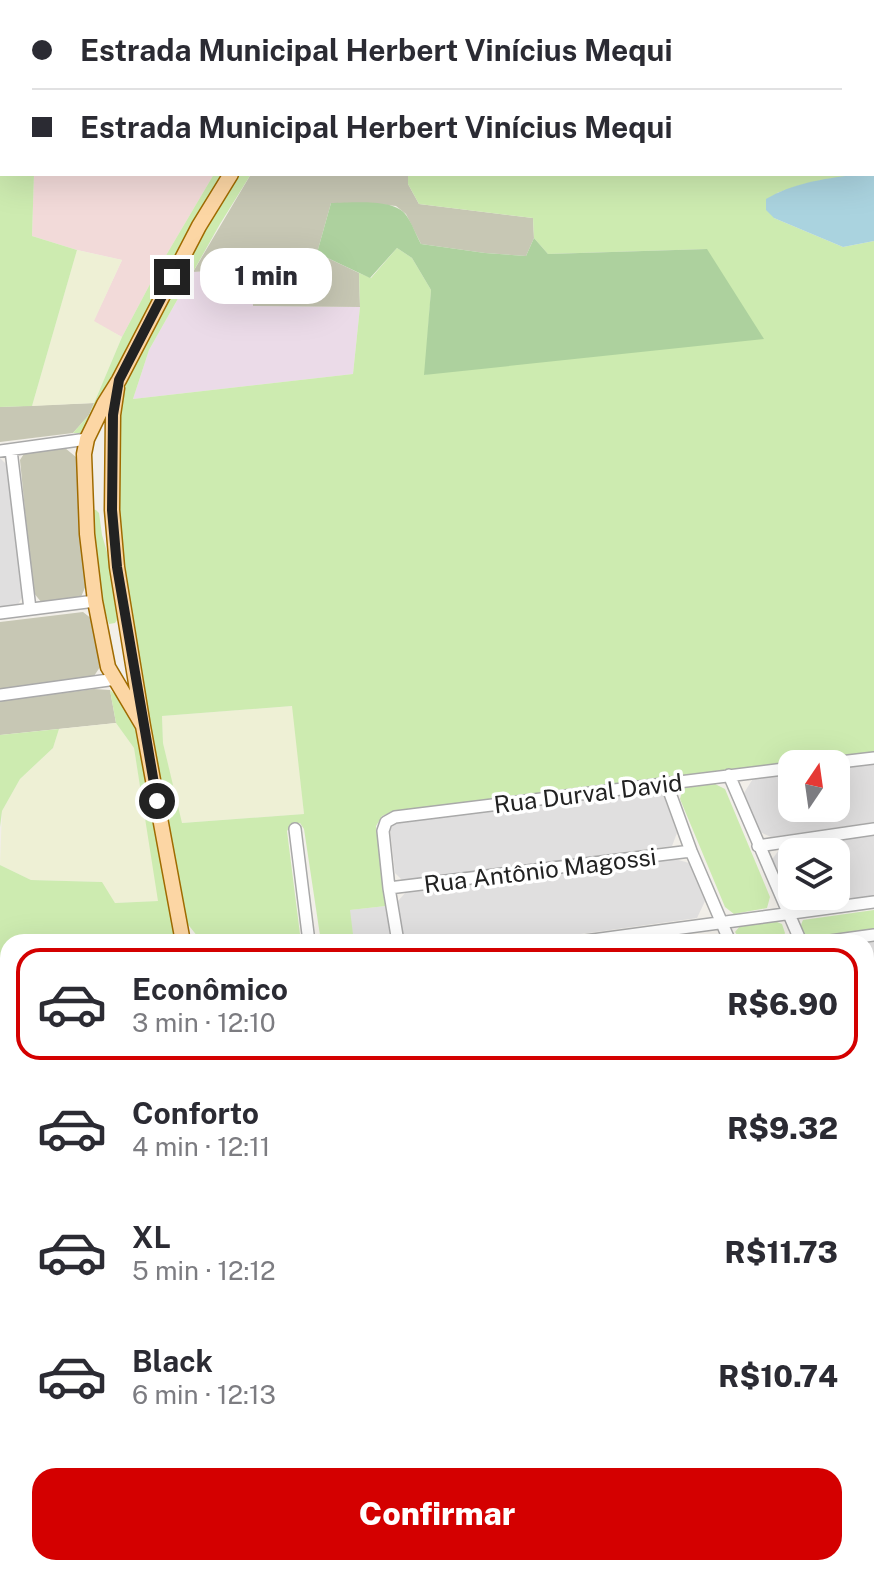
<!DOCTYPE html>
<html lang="pt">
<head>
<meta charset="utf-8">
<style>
  body { margin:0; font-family:"Public Sans",sans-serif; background:#f7f7f7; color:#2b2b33; height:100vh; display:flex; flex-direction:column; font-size:30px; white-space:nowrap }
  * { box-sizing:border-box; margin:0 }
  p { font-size:26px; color:#7c7c81 }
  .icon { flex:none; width:44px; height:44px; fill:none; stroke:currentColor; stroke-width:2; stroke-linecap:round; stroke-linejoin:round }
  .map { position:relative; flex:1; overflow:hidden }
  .panel { position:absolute; left:0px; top:934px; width:874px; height:642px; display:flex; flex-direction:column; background:#fff; border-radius:24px 24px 0 0; box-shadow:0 8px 32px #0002 }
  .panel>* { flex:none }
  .banner { position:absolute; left:0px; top:0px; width:874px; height:176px; box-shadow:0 8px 32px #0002; display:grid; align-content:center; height:176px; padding:0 32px; background:#fff }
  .needle { width:52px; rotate:13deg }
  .tools { position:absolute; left:778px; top:750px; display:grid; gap:16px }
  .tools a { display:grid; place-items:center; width:72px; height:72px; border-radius:16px; background:#fff; box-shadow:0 8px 32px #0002; font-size:40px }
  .end { position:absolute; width:36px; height:36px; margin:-18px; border:10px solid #222; background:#fff; box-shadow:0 0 0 4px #fff }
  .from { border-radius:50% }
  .bubble { position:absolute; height:56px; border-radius:24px; background:#fff; box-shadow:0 8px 32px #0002; font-size:26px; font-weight:800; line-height:56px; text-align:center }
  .banner b { display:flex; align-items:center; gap:28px; height:76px; font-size:30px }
  .banner b+b { border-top:2px solid #e1e1e2 }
  .banner i { width:20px; height:20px; background:#2b2b33 }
  ul { padding:14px 0 0; list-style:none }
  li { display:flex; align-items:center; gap:24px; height:112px; margin:0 16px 12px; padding:0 16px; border:4px solid transparent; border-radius:24px }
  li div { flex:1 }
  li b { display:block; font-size:30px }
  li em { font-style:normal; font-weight:800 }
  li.selected { border-color:#d40000 }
  li>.icon { width:72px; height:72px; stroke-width:1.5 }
  .cta { display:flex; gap:16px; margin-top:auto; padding:16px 32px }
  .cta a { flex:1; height:92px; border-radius:24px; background:#d40000; color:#fff; font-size:32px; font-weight:800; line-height:92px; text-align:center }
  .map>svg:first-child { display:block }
  .residential { fill:#e0dfdf; fill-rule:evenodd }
  .commercial { fill:#f2dad9 }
  .industrial { fill:#ebdbe8 }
  .construction { fill:#c7c7b4 }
  .farmland { fill:#eef0d5 }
  .grass { fill:#cdebb0; fill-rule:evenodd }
  .forest { fill:#add19e }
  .water { fill:#aad3df }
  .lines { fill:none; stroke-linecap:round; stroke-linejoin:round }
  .stream { stroke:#aad3df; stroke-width:3 }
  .minor-casing { stroke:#a9a9a9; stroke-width:14 }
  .major-casing { stroke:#a06b00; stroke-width:17 }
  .minor { stroke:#fff; stroke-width:11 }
  .major { stroke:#fcd6a4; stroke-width:14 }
  .route { stroke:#222; stroke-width:10 }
  .labels { text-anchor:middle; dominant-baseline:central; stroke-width:7; stroke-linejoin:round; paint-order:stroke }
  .street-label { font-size:24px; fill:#222; stroke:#fff }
</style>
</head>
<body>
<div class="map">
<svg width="874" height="1575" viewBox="0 0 874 1575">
  <rect width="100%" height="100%" fill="#f2efe9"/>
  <!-- residential -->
  <path class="residential" d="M 0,458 L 7,465 L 23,596 L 17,606 L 0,607 Z
    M 874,762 L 874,822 L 771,837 L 760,832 L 744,793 L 754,777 L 792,772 L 792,808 L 836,808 L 836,767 Z
    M 648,790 L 663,794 L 677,833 L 672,846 L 403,881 L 395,873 L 390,830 L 396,821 Z
    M 874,833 L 874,897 L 802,906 L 791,904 L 771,861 L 781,847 ZM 792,852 L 836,852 L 836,896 L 792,896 Z
    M 675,859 L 689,863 L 705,901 L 697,918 L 523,942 L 404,942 L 398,901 L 406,892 Z
    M 386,906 L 391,942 L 354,942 L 349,910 Z
    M 874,942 L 874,1029 L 866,1030 L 866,943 Z"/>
  <!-- commercial -->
  <path class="commercial" d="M 8,0 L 386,0 L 383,2 L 8,2 Z
    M 34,174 L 214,174 L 158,269 L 122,337 L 93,322 L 122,260 L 77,250 L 32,236 Z"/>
  <!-- industrial -->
  <path class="industrial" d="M 252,268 L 253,306 L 360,307 L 353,374 L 133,399 L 149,350 L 193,272 Z"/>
  <!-- construction -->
  <path class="construction" d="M 251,174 L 408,174 L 408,184 L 419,204 L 533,218 L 534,238 L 526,256 L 485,253 L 421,244 L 406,214 L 396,206 L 378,204 L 331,203 L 317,253 L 359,273 L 360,307 L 253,306 L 252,268 L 193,272 Z
    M 94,403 L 89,415 L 73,433 L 0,442 L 0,407 Z
    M 65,448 L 76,457 L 87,583 L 81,597 L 42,603 L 33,592 L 20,460 L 25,452 Z
    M 83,612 L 92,619 L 100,667 L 92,679 L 0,690 L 0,622 Z
    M 94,689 L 110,690 L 116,723 L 0,735 L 0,701 Z"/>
  <!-- farmland -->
  <path class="farmland" d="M 77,250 L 122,260 L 94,321 L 122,337 L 94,403 L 32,406 Z
    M 293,706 L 304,814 L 181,823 L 163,743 L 162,716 Z
    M 116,723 L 134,748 L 159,901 L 115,903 L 101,882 L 31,880 L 0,865 L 2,811 L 20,779 L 53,748 L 59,729 Z
    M 0,1283 L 8,1286 L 8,1462 L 0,1464 Z
    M 874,1370 L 874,1575 L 109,1575 L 110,1568 L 866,1568 L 866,1371 Z"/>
  <!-- grass -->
  <path class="grass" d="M 0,0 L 8,0 L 8,2 L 2,2 L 2,174 L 34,174 L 32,236 L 77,250 L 32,406 L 0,407 Z
    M 611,0 L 874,0 L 874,176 C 840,175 809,181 777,193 L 774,218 L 843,247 L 874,241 L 874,752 L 394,811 L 382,816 L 376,826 L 386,906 L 350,910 L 354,942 L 321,942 L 304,829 L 300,823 L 292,824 L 287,831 L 301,942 L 202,942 L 186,922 L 119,566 L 116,415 L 123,379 L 235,174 L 251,174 L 220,224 L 149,350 L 133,399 L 353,374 L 360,307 L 359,273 L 371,278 L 397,248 L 412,258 L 431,290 L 425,375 L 707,249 L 548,254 L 534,238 L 533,218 L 419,204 L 408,184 L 408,174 L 872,174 L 872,2 L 613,2 ZM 292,706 L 304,814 L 182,823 L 163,743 L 162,716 Z
    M 214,174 L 226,174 L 83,433 L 73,433 L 89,415 L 122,337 L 158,269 Z
    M 92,509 L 96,510 L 99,513 L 102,535 L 112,569 L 119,617 L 115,623 L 109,624 L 101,598 L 90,513 Z
    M 110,690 L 120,699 L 138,729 L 178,942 L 8,942 L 8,1277 L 0,1275 L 0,865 L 31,880 L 102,882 L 115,903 L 158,901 L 134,748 L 116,723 Z
    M 59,729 L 53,748 L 20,779 L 2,811 L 0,827 L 0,735 Z
    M 715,784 L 725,789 L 770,897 L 767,908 L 734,914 L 725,907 L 680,799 L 683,788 Z
    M 874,910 L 874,929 L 808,938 C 801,932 799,928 803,920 Z
    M 777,922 L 782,924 L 785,933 L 782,939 L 742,942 L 735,932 L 740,926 Z
    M 8,1462 L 8,1568 L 100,1568 L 99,1575 L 0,1575 L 0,1464 Z"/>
  <!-- forest -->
  <path class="forest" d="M 331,203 C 351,203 394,198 406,215 C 412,223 416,235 421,244 L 485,253 L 526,256 L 534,238 L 548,254 L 707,249 L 764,339 L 424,375 L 431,290 L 412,258 L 397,248 L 370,278 L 317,253 Z"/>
  <!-- water -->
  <path class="water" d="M 853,175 L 874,176 L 874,241 L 843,247 L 774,218 L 766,210 L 766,199 C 793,183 823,179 853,175 Z"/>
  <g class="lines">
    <!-- stream -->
    <path class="stream" d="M 640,0 L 642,2
      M 872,121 L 874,121"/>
    <defs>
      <path id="minor" d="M 11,450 L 30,609
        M 0,451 L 87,439
        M 0,613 L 95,601
        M 0,695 L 116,679
        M 823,764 L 874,758
        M 729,775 L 801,942
        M 667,785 L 691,851 L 730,942
        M 295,829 L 309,942
        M 758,846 L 874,829
        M 389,888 L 691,851
        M 398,942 L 389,888 L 383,831 L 386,822 L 395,817 L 792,768
        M 578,942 L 874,902
        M 823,942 L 874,935
        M 866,1037 L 874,1036
        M 866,1100 L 874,1119
        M 866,1200 L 874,1199
        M 866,1250 L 874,1267
        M 866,1278 L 874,1274
        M 866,1364 L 874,1364
        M 104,1575 L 105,1568"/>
      <path id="major" d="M 408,2 L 411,0
        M 117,388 L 113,415 L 112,510 L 117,567 L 143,726 L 183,942
        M 143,726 L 108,667 L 95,601 L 87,534 L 84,454 L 87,439 L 104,404 L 119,380 L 199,226 L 231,174
        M 0,1279 L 8,1282"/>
    </defs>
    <!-- minor casing -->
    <use href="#minor" class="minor-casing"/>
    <!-- major casing -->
    <use href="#major" class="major-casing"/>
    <!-- minor -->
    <use href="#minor" class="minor"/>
    <!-- major -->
    <use href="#major" class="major"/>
  </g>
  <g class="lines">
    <!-- route -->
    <path class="route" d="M 157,801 L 117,567 L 112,510 L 113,415 L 119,380 L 172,277"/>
  </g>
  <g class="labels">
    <!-- street labels -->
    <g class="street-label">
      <text transform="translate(588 793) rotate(-7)">Rua Durval David</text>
      <text transform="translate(540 870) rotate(-7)">Rua Antônio Magossi</text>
    </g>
  </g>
</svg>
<div class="tools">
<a><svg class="needle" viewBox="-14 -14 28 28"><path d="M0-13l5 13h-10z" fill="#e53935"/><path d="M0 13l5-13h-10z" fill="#7c7c81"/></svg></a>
<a><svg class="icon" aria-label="layers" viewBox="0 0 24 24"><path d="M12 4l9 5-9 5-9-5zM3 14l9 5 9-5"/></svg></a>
</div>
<i class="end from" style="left:157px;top:801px"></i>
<i class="end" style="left:172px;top:277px"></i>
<div class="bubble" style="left:200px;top:248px;width:132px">1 min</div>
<div class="banner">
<b><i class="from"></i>Estrada Municipal Herbert Vinícius Mequi</b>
<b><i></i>Estrada Municipal Herbert Vinícius Mequi</b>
</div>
<section class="panel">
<ul>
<li class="selected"><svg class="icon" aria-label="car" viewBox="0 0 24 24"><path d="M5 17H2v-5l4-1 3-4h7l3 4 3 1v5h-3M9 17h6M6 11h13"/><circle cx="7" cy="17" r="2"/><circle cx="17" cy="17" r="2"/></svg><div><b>Econômico</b><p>3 min · 12:10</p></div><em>R$6.90</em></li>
<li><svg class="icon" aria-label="car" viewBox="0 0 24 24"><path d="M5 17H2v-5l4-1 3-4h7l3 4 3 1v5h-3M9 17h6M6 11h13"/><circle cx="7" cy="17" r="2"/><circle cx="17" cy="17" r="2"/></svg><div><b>Conforto</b><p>4 min · 12:11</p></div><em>R$9.32</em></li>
<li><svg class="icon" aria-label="car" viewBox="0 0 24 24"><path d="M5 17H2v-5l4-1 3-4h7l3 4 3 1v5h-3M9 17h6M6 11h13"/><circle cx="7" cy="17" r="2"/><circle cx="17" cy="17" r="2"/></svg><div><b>XL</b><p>5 min · 12:12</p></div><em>R$11.73</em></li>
<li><svg class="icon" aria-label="car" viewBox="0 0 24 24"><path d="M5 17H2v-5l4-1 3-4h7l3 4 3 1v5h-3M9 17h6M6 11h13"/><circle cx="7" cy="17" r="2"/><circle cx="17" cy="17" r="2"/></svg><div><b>Black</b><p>6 min · 12:13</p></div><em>R$10.74</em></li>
</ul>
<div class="cta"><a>Confirmar</a></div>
</section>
</div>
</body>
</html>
